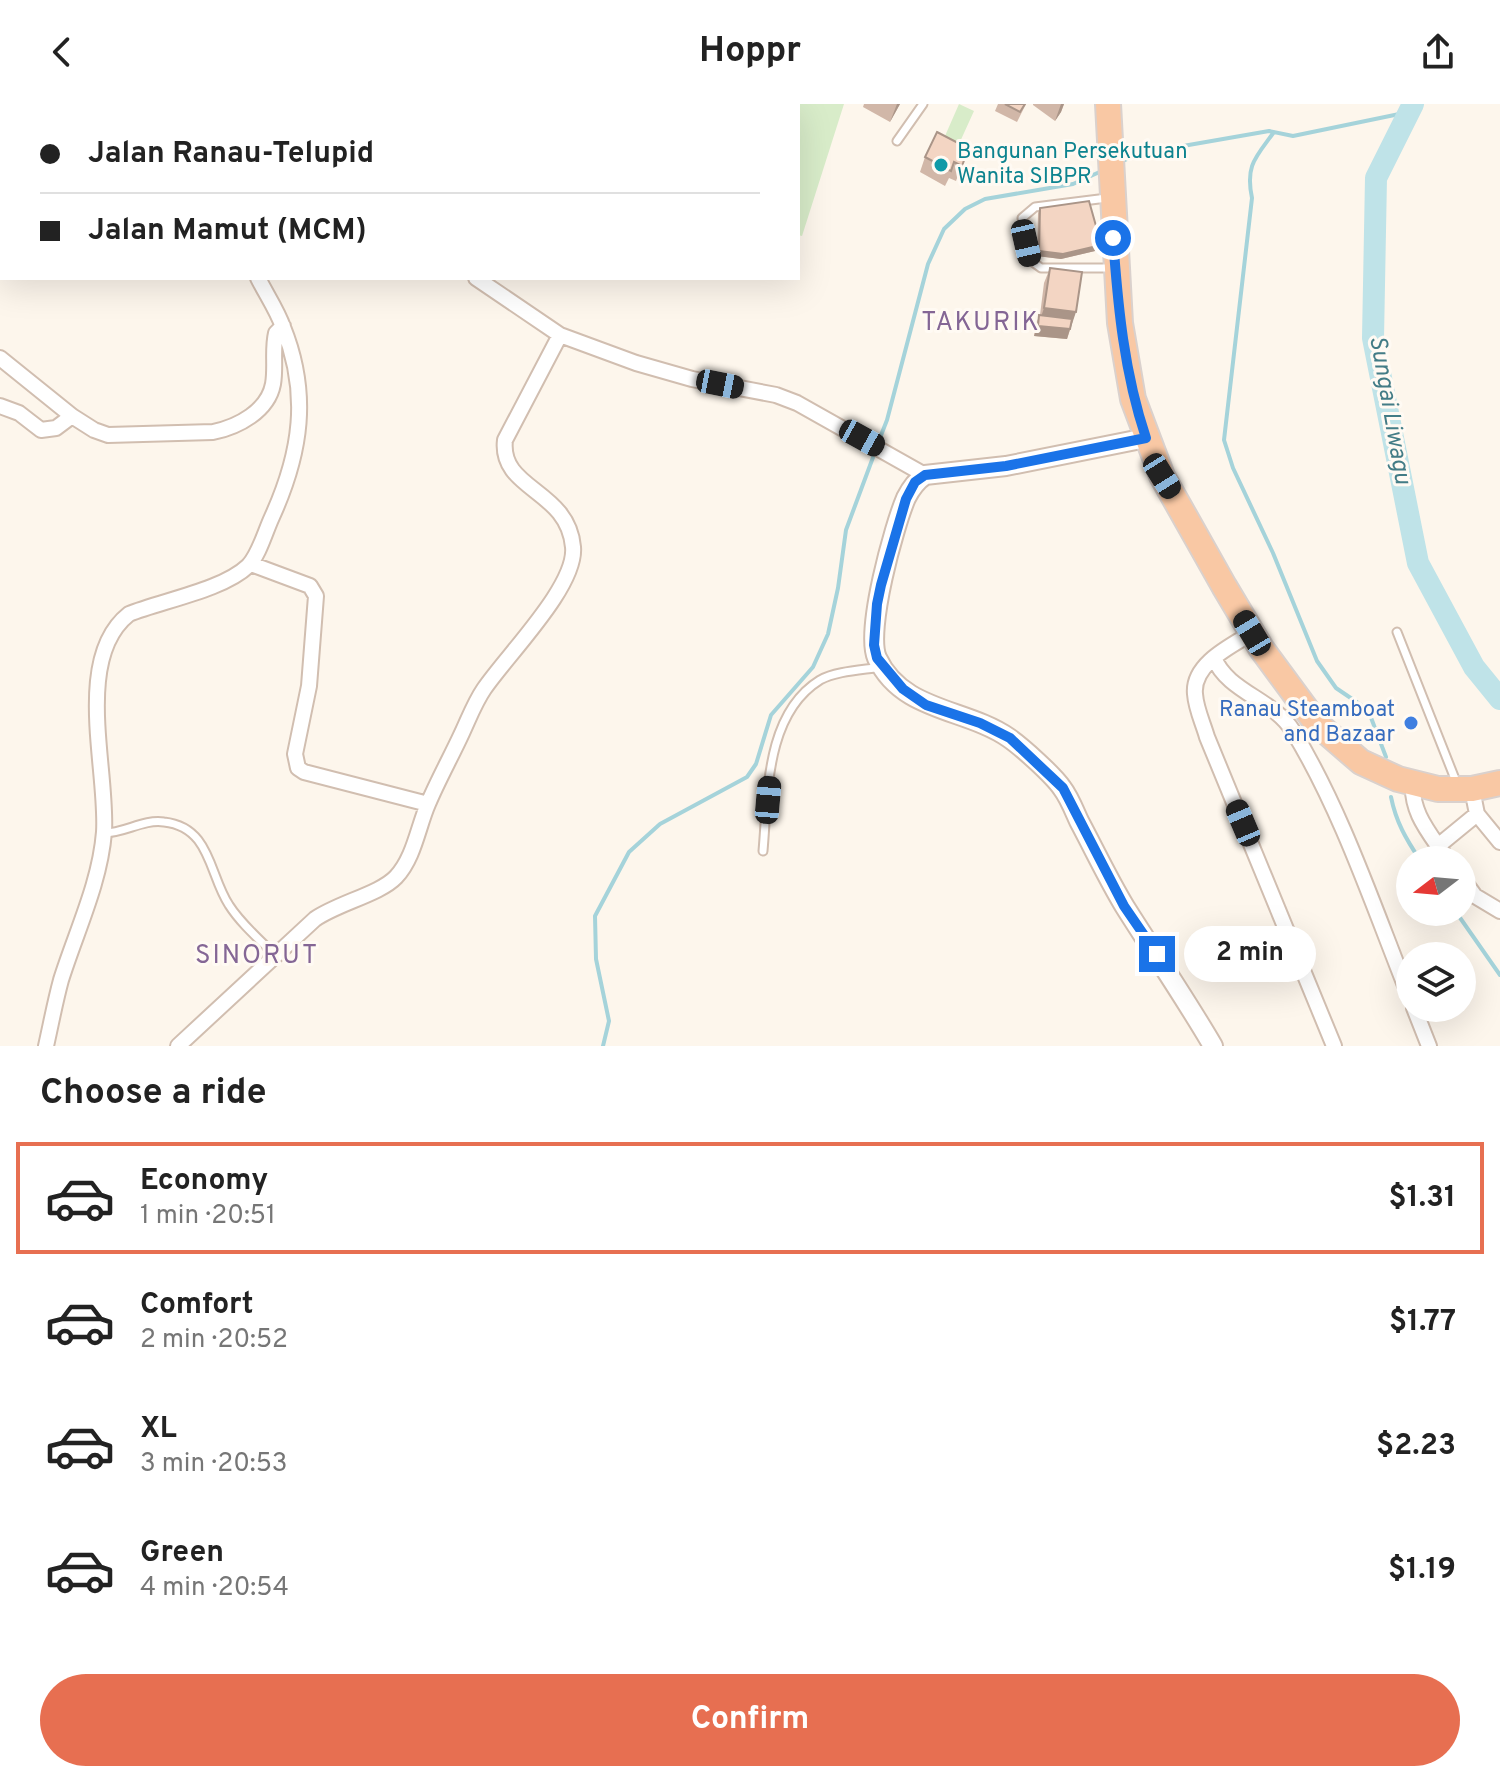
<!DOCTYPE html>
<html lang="en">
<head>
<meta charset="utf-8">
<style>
  body { margin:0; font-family:Overpass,sans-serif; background:#f2f2f2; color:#222; height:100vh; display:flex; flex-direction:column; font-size:30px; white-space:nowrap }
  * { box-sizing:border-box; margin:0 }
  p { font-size:26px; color:#767676 }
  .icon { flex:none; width:44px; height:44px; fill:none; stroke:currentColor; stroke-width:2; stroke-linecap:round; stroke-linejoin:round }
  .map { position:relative; height:942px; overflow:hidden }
  .drawer { display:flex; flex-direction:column; background:#fff; flex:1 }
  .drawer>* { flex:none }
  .hud { position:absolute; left:0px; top:0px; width:800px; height:176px; box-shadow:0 8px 32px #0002; display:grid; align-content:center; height:176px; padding:0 40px; background:#fff }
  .needle { width:52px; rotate:254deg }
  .fabs { position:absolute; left:1396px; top:742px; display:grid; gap:16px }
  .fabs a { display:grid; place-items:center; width:80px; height:80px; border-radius:50%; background:#fff; box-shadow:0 8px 32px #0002; font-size:40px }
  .end { position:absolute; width:36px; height:36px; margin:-18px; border:10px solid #1a73e8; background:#fff; box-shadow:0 0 0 4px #fff }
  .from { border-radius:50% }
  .bubble { position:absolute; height:56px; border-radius:28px; background:#fff; box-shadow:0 8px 32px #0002; font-size:26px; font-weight:700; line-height:56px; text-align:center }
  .car { position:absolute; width:24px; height:48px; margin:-24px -12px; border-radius:10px; box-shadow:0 0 6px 2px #0007; background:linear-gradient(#222 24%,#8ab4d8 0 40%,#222 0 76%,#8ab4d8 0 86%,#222 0) }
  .hud b { display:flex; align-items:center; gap:28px; height:76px; font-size:30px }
  .hud b+b { border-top:2px solid #e0e0e0 }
  .hud i { width:20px; height:20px; background:#222 }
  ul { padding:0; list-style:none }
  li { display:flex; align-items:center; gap:24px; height:112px; margin:0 16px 12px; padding:0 24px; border:4px solid transparent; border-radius:0px }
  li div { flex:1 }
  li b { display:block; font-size:30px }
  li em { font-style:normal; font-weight:700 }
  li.on { border-color:#e76f51 }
  li>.icon { width:72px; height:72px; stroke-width:1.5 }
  h2 { padding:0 40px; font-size:36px; line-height:96px }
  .action { display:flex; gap:16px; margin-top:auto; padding:16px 40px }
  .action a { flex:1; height:92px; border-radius:48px; background:#e76f51; color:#fff; font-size:32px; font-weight:700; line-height:92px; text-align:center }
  header { display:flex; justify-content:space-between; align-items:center; height:104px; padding:0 40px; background:#fff; font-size:36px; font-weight:700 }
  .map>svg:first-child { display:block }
  .green { fill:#d8ecc9 }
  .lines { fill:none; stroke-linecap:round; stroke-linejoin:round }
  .stream { stroke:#a5d3da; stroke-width:4 }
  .river { stroke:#bfe3e8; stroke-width:22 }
  .service-casing { stroke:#d1beb0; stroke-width:11 }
  .minor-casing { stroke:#d1beb0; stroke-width:18 }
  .tertiary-casing { stroke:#d1beb0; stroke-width:22 }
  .trunk-casing { stroke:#dad1cd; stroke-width:28 }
  .service { stroke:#fff; stroke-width:7 }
  .minor { stroke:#fff; stroke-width:14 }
  .tertiary { stroke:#fff; stroke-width:18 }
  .trunk { stroke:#f9c8a4; stroke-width:24 }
  .wall { fill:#d1b7a8 }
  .shaded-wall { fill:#aa9588 }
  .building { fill:#f3d5c3; stroke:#aa9588; stroke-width:2 }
  .route { stroke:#1a73e8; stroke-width:10 }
  .culture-dot { fill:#0f9aa8; stroke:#fffaf3; stroke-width:3 }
  .shop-dot { fill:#3f7fe0; stroke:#fffaf3; stroke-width:3 }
  .labels { text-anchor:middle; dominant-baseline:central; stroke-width:6; stroke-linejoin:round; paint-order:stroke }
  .culture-label { font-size:22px; fill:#0d838f; stroke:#fffaf3; text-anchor:start }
  .shop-label { font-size:22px; fill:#366cbe; stroke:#fffaf3; text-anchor:end }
  .water-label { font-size:24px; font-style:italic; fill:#437c86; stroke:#fffaf3 }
  .quarter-label { font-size:26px; letter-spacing:2px; fill:#846695; stroke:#fffaf3 }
</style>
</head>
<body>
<header><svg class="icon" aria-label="back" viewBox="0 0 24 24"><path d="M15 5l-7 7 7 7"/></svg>Hoppr<svg class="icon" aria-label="share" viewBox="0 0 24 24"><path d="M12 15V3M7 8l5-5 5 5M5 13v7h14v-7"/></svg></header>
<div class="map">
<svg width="1500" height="942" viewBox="0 0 1500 942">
  <rect width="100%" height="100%" fill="#fdf6ec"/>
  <!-- green -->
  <path class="green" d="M 716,0 L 844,0 L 802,132 L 798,131 L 798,2 L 715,2 Z
    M 959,0 L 974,7 L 959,40 L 945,32 Z"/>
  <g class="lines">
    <!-- stream -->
    <path class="stream" d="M 1274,28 C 1256,53 1245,61 1252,94 L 1224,336 L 1233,364 L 1273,449 L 1317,557 L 1336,584 L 1361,601 L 1370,611 L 1386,653
      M 1119,59 L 1137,50 L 1269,27 L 1293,32 L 1409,8
      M 878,339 L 887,316 L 928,160 L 944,125 L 965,105 L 985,95 L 1073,80 L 1104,66
      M 1391,693 C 1396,718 1406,735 1420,756
      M 1456,808 L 1500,871
      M 603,942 L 609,917 L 596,855 L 595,812 L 629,748 L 660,720 L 747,673 L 756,660 L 771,611 L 813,563 L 828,530 L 838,484 L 846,426 L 875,348"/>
    <!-- river -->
    <path class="river" d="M 1413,0 L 1376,74 L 1373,234 L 1418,459 L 1474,563 L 1500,595"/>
    <defs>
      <path id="service" d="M 897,37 L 923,0
        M 1107,94 L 1035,103 L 1022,114 L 1030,156 L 1041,164 L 1113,164
        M 1397,528 L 1457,680
        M 104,729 C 125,729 143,715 164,718 C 211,723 209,771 229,801 C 241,820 260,836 276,852
        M 763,747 C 768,691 765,610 820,576 C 836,567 863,566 881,563"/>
      <path id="minor" d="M 156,0 L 157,2
        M 465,2 L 466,0
        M 476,174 L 560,231 L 636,259 L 692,275 L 776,291 L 797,299 L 925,371
        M 0,254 L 72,312
        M 0,302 L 19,309 L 41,326 L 56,324 L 72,312 L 94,326 L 108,331 L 213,328 C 238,323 268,307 273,280 C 276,263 272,246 276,229 L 283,222
        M 251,460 L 310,482 L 316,492 L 309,582 L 295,650 L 298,664 L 304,668 L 428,700
        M 1252,529 C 1231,542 1192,560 1195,590 C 1196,605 1203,619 1207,633 L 1334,942
        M 1214,554 C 1228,588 1273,595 1293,627 C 1342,707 1375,807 1410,894
        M 1413,678 C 1411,704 1424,722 1438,742
        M 1472,685 L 1477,710 L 1500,738
        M 1448,756 L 1438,742 L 1477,710
        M 1462,774 L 1475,792 L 1500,807
        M 1414,904 L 1429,942
        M 46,942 C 51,920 55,898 61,876 C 76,828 100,779 104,728 C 108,666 73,554 129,510 C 161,497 223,486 248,462 C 259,451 265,428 272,413 C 301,349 310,290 283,223 C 277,206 266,190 258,174
        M 178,942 L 315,815 C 338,799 380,790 396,773 C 414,754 418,723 428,700 C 438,676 451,653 462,629 C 469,614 475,598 484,585 C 507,551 577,482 573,443 C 568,385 499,386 505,336 L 560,231"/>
      <path id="tertiary" d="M 1146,334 L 1006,362 L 925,371 C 916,377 911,384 906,394 C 894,422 865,527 877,554 C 902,608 966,604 1009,634 C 1022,643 1053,671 1062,684 C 1069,693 1074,706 1079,717 C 1094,745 1108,775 1125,803 C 1154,849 1185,894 1213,942"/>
      <path id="trunk" d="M 1108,0 L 1120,219 L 1133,295 L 1162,372 L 1224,482 L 1261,544 L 1317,620 L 1361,658 L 1398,675 L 1438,685 L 1472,685 L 1500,679"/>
    </defs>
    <!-- service casing -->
    <use href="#service" class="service-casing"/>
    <!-- minor casing -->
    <use href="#minor" class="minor-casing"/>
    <!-- tertiary casing -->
    <use href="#tertiary" class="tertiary-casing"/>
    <!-- trunk casing -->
    <use href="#trunk" class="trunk-casing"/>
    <!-- service -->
    <use href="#service" class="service"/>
    <!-- minor -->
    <use href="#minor" class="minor"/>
    <!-- tertiary -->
    <use href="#tertiary" class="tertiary"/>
    <!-- trunk -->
    <use href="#trunk" class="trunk"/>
  </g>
  <!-- wall -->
  <path class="wall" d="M 864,0 L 900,0 L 890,18 L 863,3 Z
    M 998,0 L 1026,0 L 1017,18 L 995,7 Z
    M 1033,0 L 1064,0 L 1061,8 L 1055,17 L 1033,1 Z
    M 961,44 L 967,48 L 956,77 L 949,74 L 945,82 L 920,68 L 925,53 Z
    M 1040,104 L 1096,135 L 1095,135 L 1095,147 L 1061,155 L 1037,152 L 1038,109 Z
    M 1050,164 L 1071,223 L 1067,235 L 1034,232 L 1035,221 L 1040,211 L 1044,179 Z"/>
  <!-- shaded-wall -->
  <path class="shaded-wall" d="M 897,0 L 900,0 L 890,18 Z
    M 1061,0 L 1064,0 L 1061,8 L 1055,17 Z
    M 1097,142 L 1095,147 L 1061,155 L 1037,152 L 1039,147 Z
    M 1044,204 L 1076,208 L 1071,223 L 1039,219 Z
    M 1038,222 L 1070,225 L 1067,235 L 1034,232 Z"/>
  <!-- building -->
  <path class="building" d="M 1005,0 L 1025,0 L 1020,8 Z
    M 937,28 L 962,41 L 961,44 L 967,48 L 962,62 L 954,58 L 951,67 L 925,53 Z
    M 1089,97 L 1098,129 L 1094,130 L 1097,142 L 1063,150 L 1039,147 L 1040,104 Z
    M 1050,164 L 1082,168 L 1076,208 L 1044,204 Z
    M 1039,211 L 1072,215 L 1070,225 L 1038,222 Z"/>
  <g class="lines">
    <!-- route -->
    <path class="route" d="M 1113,134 C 1118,203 1124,268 1146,334 L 1006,362 L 925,371 L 915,378 L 906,395 L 881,481 L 877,500 L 874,541 L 877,554 L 903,585 L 926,601 L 980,619 L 1010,634 L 1063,684 L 1124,802 L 1157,850"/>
  </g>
  <!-- markers -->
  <circle class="culture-dot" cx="941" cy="61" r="8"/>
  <circle class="shop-dot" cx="1411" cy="619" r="8"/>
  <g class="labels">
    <!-- culture labels -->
    <g class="culture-label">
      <text x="957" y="48">Bangunan Persekutuan<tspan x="957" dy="25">Wanita SIBPR</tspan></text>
    </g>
    <!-- shop labels -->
    <g class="shop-label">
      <text x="1395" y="606">Ranau Steamboat<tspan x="1395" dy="25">and Bazaar</tspan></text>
    </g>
    <!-- water labels -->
    <g class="water-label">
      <text transform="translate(1389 306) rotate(80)">Sungai Liwagu</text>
    </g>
    <!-- quarter labels -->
    <g class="quarter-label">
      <text x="981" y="219">TAKURIK</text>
      <text x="257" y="852">SINORUT</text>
    </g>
  </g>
</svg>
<div class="fabs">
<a><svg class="needle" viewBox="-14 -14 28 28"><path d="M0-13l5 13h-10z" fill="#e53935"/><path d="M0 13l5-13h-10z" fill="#767676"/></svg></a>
<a><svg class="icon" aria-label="layers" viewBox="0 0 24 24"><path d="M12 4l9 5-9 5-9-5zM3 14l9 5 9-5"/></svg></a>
</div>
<i class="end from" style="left:1113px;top:134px"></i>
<i class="end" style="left:1157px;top:850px"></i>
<div class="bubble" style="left:1184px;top:822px;width:132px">2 min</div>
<i class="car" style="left:1026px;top:139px;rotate:167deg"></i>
<i class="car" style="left:720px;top:280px;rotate:101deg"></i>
<i class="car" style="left:862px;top:334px;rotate:119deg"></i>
<i class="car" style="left:1162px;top:372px;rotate:148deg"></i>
<i class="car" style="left:1252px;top:529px;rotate:329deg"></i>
<i class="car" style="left:768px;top:696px;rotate:5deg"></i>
<i class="car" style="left:1243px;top:719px;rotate:337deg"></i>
<div class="hud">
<b><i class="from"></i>Jalan Ranau-Telupid</b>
<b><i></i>Jalan Mamut (MCM)</b>
</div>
</div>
<section class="drawer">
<h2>Choose a ride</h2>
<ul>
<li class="on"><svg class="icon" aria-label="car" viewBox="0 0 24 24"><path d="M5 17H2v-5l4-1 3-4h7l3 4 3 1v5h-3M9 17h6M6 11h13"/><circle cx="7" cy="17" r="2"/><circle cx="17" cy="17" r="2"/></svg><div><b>Economy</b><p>1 min · 20:51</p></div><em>$1.31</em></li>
<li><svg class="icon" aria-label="car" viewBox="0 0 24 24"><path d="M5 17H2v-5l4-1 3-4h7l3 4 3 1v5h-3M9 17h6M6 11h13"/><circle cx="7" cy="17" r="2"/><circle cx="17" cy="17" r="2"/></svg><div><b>Comfort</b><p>2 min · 20:52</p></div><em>$1.77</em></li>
<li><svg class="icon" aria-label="car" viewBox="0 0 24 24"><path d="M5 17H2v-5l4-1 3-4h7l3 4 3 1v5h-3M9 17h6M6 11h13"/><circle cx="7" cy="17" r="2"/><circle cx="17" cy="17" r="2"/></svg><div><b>XL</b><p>3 min · 20:53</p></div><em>$2.23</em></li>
<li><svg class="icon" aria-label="car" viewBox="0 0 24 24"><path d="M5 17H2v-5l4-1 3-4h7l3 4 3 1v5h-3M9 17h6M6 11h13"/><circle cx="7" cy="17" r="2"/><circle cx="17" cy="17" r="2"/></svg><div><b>Green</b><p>4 min · 20:54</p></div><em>$1.19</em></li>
</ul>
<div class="action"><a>Confirm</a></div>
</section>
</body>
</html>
